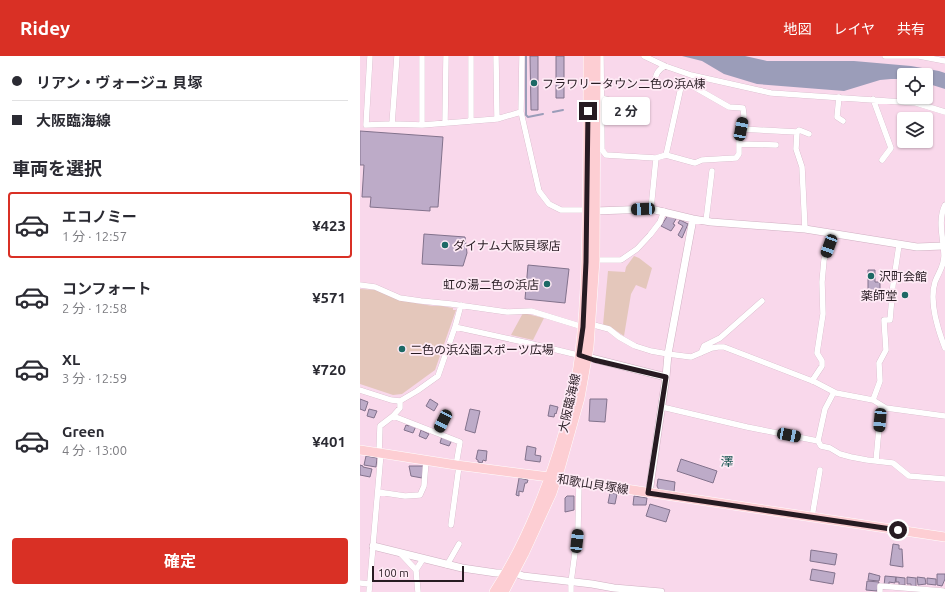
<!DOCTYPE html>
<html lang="ja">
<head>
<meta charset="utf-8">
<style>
  body { margin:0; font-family:Ubuntu,"Noto Sans JP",sans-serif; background:#f7f7f7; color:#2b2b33; height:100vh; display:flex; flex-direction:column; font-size:15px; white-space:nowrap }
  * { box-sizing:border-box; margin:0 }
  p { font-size:13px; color:#7c7c81 }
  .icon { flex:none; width:22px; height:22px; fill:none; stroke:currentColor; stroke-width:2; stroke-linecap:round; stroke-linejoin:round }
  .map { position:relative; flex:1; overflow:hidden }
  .drawer { display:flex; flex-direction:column; background:#fff; width:360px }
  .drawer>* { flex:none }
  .banner { display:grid; align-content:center; height:88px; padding:0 12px; background:#fff }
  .fabs { position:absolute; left:537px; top:12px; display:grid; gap:8px }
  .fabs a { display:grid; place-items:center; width:36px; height:36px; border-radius:4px; background:#fff; box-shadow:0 1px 3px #0004; font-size:20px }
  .scale { position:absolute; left:12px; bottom:10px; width:92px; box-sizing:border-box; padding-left:4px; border:2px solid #271b22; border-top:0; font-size:11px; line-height:14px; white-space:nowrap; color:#271b22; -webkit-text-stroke:3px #feeaf5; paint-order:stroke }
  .end { position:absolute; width:18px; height:18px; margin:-9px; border:5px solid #271b22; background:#fff; box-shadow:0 0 0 2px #fff }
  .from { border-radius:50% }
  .bubble { position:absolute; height:28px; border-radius:4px; background:#fff; box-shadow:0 1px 3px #0004; font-size:13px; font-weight:700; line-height:28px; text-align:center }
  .car { position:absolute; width:12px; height:24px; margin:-12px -6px; border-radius:5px; box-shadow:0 0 3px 1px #0007; background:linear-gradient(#222 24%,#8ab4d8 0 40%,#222 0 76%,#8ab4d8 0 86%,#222 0) }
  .banner b { display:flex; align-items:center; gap:14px; height:38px; font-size:15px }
  .banner b+b { border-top:1px solid #e1e1e2 }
  .banner i { width:10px; height:10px; background:#2b2b33 }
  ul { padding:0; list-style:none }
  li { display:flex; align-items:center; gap:12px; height:66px; margin:0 8px 6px; padding:0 4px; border:2px solid transparent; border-radius:4px }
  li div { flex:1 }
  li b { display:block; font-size:15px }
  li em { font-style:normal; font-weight:700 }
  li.on { border-color:#d93025 }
  li>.icon { width:36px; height:36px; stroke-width:1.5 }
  h2 { padding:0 12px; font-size:18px; line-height:48px }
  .button { display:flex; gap:8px; margin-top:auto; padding:8px 12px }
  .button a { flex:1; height:46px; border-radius:4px; background:#d93025; color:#fff; font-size:16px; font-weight:700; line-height:46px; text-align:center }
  header { display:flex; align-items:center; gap:24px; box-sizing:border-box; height:56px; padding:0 20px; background:#d93025; color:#fff }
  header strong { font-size:19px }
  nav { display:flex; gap:22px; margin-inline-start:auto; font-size:14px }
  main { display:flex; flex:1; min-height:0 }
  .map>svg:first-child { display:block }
  .green { fill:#e4c7bb }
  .water { fill:#9b9db9 }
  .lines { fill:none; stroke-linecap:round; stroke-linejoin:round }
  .stream { stroke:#9b9db9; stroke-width:2 }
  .building { fill:#bdabc8; stroke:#82728c }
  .minor-casing { stroke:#d0b0c2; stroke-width:6 }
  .tertiary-casing { stroke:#d0b0c2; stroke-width:8 }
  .primary-casing { stroke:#fff; stroke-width:10 }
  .minor { stroke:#fff; stroke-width:5.5 }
  .tertiary { stroke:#fff; stroke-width:7 }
  .primary { stroke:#fdced3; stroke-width:9 }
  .route { stroke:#271b22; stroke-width:5 }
  .poi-dot { fill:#1d6965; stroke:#feeaf5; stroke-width:1.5 }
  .labels { text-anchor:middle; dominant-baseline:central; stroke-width:3.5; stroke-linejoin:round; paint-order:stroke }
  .poi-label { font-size:12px; fill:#271b22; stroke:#feeaf5; text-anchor:start }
  .street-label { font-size:12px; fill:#271b22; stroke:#feeaf5 }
  .neighbourhood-label { font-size:13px; fill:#245d5a; stroke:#feeaf5 }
</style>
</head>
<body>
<header>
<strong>Ridey</strong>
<nav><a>地図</a><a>レイヤ</a><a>共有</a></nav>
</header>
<main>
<section class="drawer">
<div class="banner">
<b><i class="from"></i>リアン・ヴォージュ 貝塚</b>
<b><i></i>大阪臨海線</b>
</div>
<h2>車両を選択</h2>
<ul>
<li class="on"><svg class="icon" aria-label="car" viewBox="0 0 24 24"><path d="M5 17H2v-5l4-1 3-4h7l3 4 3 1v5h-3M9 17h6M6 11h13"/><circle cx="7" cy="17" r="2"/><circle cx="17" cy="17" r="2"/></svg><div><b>エコノミー</b><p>1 分 · 12:57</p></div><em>¥423</em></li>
<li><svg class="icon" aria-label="car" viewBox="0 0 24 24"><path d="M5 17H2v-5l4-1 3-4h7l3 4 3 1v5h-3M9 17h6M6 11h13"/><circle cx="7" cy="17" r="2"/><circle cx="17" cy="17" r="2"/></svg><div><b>コンフォート</b><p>2 分 · 12:58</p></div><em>¥571</em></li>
<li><svg class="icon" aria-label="car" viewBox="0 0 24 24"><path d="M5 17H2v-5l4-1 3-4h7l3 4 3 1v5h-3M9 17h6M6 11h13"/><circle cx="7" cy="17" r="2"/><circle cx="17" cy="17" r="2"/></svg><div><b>XL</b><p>3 分 · 12:59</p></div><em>¥720</em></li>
<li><svg class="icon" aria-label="car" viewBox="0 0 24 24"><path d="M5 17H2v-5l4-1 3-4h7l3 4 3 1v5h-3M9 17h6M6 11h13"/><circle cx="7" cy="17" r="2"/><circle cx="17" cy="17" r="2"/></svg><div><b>Green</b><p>4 分 · 13:00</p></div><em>¥401</em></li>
</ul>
<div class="button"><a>確定</a></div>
</section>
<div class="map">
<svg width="585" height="536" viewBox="0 0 585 536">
  <rect width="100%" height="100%" fill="#f9d8eb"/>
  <!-- green -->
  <path class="green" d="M 274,200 L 279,202 L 292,212 L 286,233 L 276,229 L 271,238 L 264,280 L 249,270 L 243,269 L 248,215 L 265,216 L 266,211 Z
    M 0,233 L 16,234 L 43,245 L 73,250 L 82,250 L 93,252 L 93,254 L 96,254 L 75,314 L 42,338 L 33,339 L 0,328 Z
    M 163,257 L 184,262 L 173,284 L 151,279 Z"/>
  <!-- water -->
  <path class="water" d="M 322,0 L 385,0 L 407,5 L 494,5 L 551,10 L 579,15 L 585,17 L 585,33 L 566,27 L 566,19 L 544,19 L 544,23 L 531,23 L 520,24 L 484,35 L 397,28 L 364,18 L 342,5 Z"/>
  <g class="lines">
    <!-- stream -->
    <path class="stream" d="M 166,0 L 166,59 L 168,61 L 183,58
      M 193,56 L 203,54"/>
  </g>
  <!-- building -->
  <path class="building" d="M 170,0 L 178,0 L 178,54 L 171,54 Z
    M 196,0 L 204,0 L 204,42 L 196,42 Z
    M 0,75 L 83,81 L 78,151 L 70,151 L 70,155 L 10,151 L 11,141 L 2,141 L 4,109 L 0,109 Z
    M 308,159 L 316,163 L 313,168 L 315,169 L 311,175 L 301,170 Z
    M 320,164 L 328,168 L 322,182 L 318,179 L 323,170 L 318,167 Z
    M 64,178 L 105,181 L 107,197 L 103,210 L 62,208 Z
    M 168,209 L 209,213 L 205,247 L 165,243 Z
    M 508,214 L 515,214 L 515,226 L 520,226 L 520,236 L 508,235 Z
    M 0,343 L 8,346 L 5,355 L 0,353 Z
    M 70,343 L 78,348 L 74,355 L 66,350 Z
    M 230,343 L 247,343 L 245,366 L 229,365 Z
    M 190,349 L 198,351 L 196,358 L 195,357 L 194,361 L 188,360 Z
    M 9,353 L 17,355 L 14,362 L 7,360 Z
    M 110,353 L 120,355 L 115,377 L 105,374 Z
    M 50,368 L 56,370 L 53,377 L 44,374 L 46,369 L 49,370 Z
    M 61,374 L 69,378 L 66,383 L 59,380 Z
    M 82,380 L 92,384 L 89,390 L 80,387 Z
    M 167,390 L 176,392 L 175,399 L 181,400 L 180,406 L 165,404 Z
    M 118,394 L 127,395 L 126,405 L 123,404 L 122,407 L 118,406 L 118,404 L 116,403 Z
    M 6,400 L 17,402 L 16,411 L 4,409 Z
    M 321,403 L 357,415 L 353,427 L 317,415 Z
    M 0,409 L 3,410 L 3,411 L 12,413 L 10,421 L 0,419 Z
    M 49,410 L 64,410 L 62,422 L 51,420 Z
    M 159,422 L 168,424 L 167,427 L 165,427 L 163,436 L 159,435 L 159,440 L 156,439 Z
    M 298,423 L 315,426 L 314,436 L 299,434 L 297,430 Z
    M 250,437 L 257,438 L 255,448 L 248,447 Z
    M 207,440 L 214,440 L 214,454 L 205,456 L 205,442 Z
    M 274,440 L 287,442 L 286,449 L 273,449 Z
    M 290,448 L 310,454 L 306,466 L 286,460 Z
    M 533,488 L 539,489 L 539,493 L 542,493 L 543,511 L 530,509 Z
    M 451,494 L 477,498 L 475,509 L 450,505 Z
    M 452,513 L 475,517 L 473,528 L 450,524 Z
    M 509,517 L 520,520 L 519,525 L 508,524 Z
    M 577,518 L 585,518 L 585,523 L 582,530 L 577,529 Z
    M 525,520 L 536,521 L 535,527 L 529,526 L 529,530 L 524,530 Z
    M 536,521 L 545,522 L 545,529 L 539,529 L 539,526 L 536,526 Z
    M 547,521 L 556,522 L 556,531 L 551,531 L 551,528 L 547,528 Z
    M 557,521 L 565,522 L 566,528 L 558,529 Z
    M 567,522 L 576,523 L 576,529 L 567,528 Z
    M 507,525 L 519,526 L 517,535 L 506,534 Z"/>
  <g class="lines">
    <defs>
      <path id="minor" d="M 10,0 L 6,69 L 32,68
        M 37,0 L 32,68 L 62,69 L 137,63 L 161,56
        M 136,0 L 137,63
        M 162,0 L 161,56 L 179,135 L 189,148 L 201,154 L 228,154
        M 241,0 L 242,94 L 246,99 L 296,102 L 306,99 L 321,31 L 325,28 L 334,31 L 369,51 L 383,52 L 384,60 L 379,81 L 379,98 L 376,102 L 342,104 L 335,107 L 306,99
        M 284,0 L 305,10 L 331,19 L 411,37 L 556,47 L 585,56
        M 525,0 L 559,0 L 585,5
        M 294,27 C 296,19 297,14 305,10
        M 479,41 L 477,61 L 483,65
        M 241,42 L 273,50
        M 513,43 L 531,92 L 522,104
        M 111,65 L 111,0
        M 85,67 L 86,0
        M 62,69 L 62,0
        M 381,73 L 437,76
        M 379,88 L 416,89
        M 585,149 C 577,165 584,184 584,200 C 584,211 578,217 575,226 C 569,245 578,274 585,292
        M 291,153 L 296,102
        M 346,165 L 352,115
        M 445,173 L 442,111 L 436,93 L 437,76 L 439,74 L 449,78
        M 235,204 L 261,204 L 277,193 L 290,179 L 300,166 L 304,155
        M 0,229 L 15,231 L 40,242 L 61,245 L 91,248 L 147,256 L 171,255 L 223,271
        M 230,268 L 249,273 L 259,281 L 275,290 L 291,295 L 308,298 L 331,301 L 352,292 L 358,291 L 364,291 L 455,326 L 476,337 L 513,344 L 526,352 L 585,360
        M 95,271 L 101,249
        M 341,297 L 344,290 L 360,282 L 402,245
        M 452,325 L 462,310 L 462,305 L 457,297 L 463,258 L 462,226 L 464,204 L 473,177
        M 0,334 L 31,344 L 40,345 L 57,335 L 78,320 L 95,271 L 168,287 L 222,300
        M 513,344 L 520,325 L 519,307 L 526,294 L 524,264 L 530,264 L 533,229 L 539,189
        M 302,351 L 387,371 L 458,385 L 465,353 L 474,336
        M 33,360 L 100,386 L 96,409
        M 77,376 L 88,357
        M 458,385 L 461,390 L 470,392 L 480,398 L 491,401 L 507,404 L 533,407 L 549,420 L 585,423
        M 19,397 L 20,370 L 33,360 L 40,352 L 40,345
        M 516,405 L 521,350
        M 18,436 L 45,440 L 60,439 L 64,430 L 66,405
        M 452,461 L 460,414
        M 91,469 L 99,410
        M 41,498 L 56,514 L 58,536
        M 87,509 L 99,488
        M 56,514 L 63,503
        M 0,527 L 9,528
        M 9,536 L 21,397
        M 211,536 L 211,526 L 218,474 L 219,426
        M 520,536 L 520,530 L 583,535"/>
      <path id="tertiary" d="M 235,155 L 291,153 L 333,163 L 351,166 L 445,173 L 557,191 L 583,190
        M 227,301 L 306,321
        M 289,437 L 306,321 L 308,298 L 333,163
        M 13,490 L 102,512 L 136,517 L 155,517 L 163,520 L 232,528 L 254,532 L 301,536"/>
      <path id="primary" d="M 0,394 L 96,409 L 197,422 L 219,426 L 585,481
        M 134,536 C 174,475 207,383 218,311 C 225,262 226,213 227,163 C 228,109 228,54 228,0
        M 144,536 L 164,498 L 192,437 L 200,413 L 220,342 L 229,291 L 235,204 L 236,0"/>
    </defs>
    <!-- minor casing -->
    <use href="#minor" class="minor-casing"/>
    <!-- tertiary casing -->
    <use href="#tertiary" class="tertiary-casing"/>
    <!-- primary casing -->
    <use href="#primary" class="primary-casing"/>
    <!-- minor -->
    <use href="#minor" class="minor"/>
    <!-- tertiary -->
    <use href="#tertiary" class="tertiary"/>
    <!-- primary -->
    <use href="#primary" class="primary"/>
  </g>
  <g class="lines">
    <!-- route -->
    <path class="route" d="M 228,55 L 226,206 L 223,271 L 219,299 L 234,304 L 306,321 L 288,437 L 538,474"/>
  </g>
  <!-- markers -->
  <g class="poi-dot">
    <circle cx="174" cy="27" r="4"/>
    <circle cx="85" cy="189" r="4"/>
    <circle cx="511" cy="220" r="4"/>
    <circle cx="187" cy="228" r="4"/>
    <circle cx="545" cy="239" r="4"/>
    <circle cx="42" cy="293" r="4"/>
  </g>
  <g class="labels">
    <!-- poi labels -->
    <g class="poi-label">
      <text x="182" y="27">フラワリータウン二色の浜A棟</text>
      <text x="93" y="189">ダイナム大阪貝塚店</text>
      <text x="519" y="220">沢町会館</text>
      <text x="179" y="228" text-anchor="end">虹の湯二色の浜店</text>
      <text x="537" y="239" text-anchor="end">薬師堂</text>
      <text x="50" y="293">二色の浜公園スポーツ広場</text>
    </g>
    <!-- street labels -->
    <g class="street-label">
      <text transform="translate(209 347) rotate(-77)">大阪臨海線</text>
      <text transform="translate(233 428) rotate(9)">和歌山貝塚線</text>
    </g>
    <!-- neighbourhood labels -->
    <g class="neighbourhood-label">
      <text x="367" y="405">澤</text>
    </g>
  </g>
</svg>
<div class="fabs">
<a><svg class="icon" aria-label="locate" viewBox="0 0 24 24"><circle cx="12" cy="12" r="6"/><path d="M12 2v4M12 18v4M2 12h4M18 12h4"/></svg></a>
<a><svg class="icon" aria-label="layers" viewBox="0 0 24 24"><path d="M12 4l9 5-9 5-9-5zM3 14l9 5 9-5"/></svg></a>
</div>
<div class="scale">100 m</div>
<i class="end from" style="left:538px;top:474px"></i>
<i class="end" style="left:228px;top:55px"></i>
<div class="bubble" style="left:242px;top:41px;width:48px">2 分</div>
<i class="car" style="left:381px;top:73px;rotate:11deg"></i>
<i class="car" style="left:283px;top:153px;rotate:267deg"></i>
<i class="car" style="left:469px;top:190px;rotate:200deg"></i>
<i class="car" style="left:520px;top:364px;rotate:185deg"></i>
<i class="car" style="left:83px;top:365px;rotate:207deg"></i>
<i class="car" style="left:429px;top:379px;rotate:101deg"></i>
<i class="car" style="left:217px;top:485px;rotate:6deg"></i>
</div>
</main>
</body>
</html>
